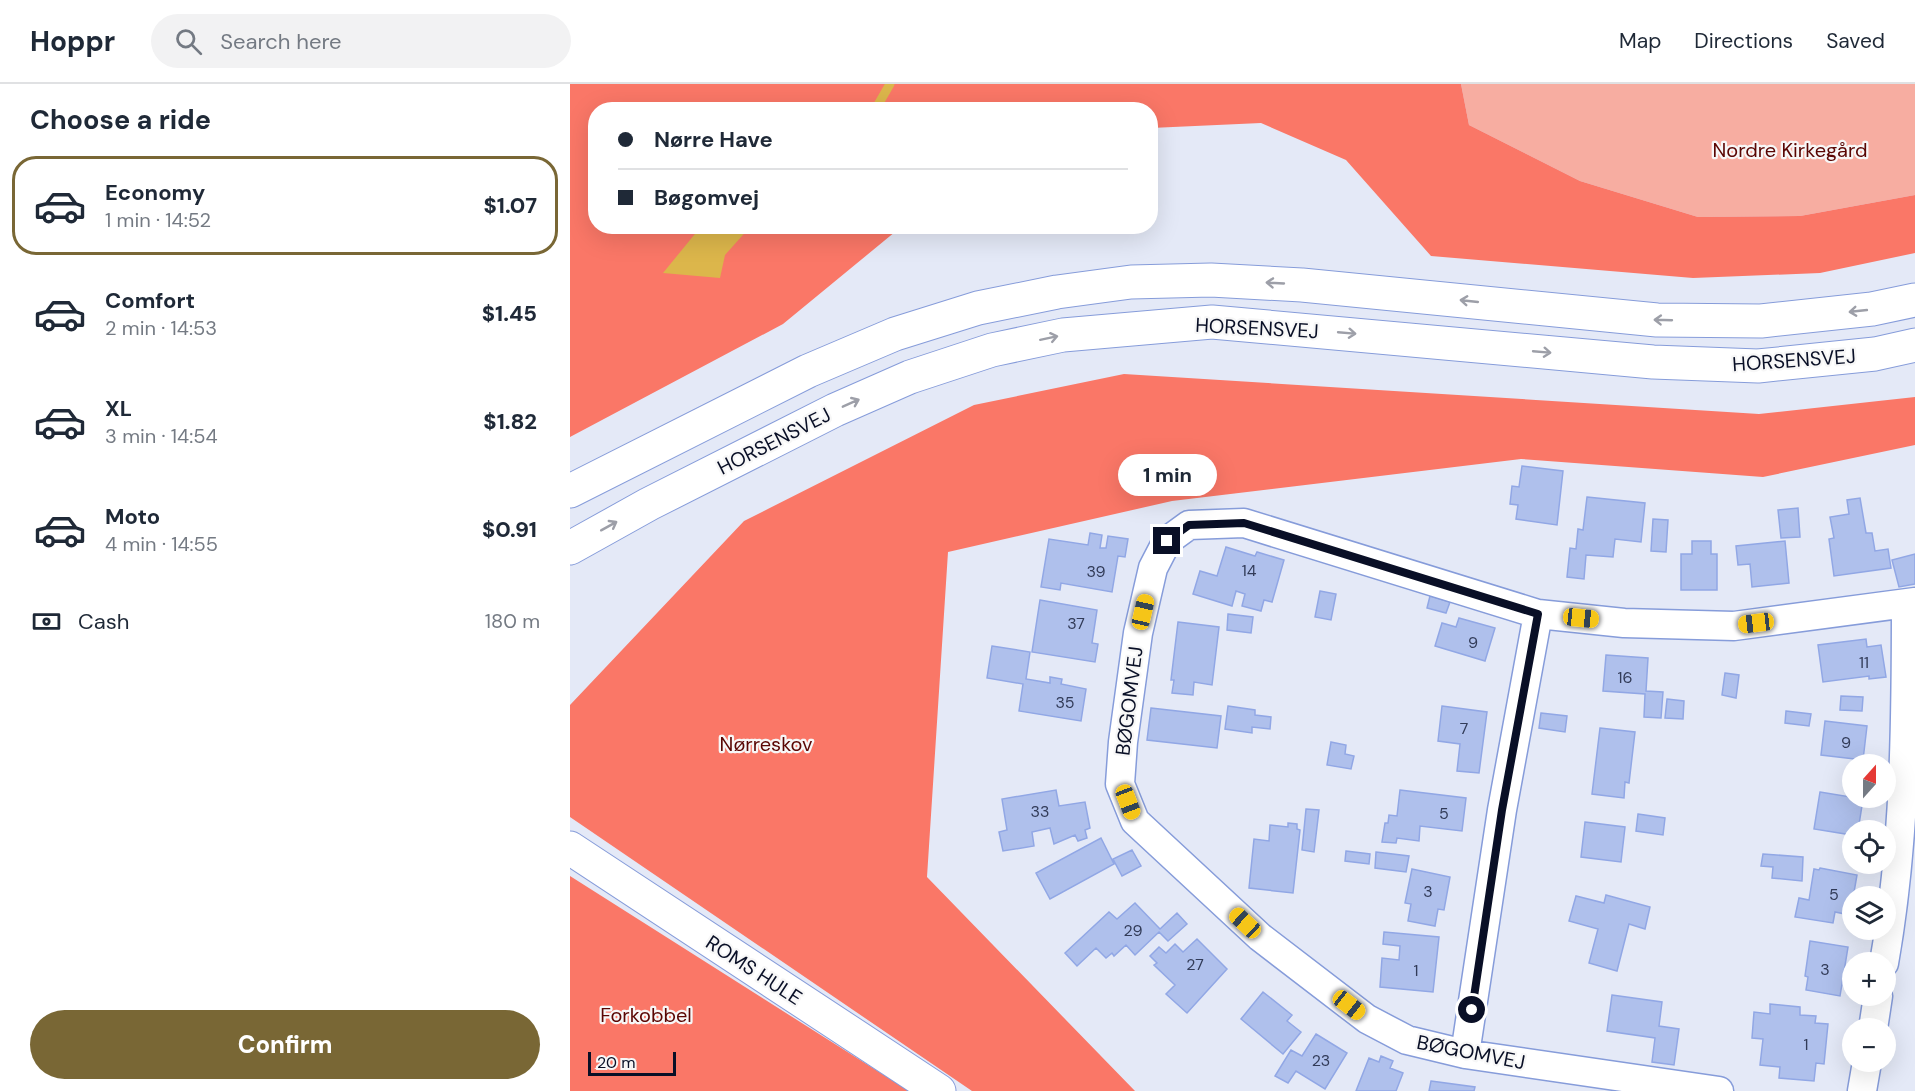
<!DOCTYPE html>
<html lang="en">
<head>
<meta charset="utf-8">
<style>
  body { margin:0; font-family:"DM Sans",sans-serif; background:#f2f2f3; color:#1f2937; height:100vh; display:flex; flex-direction:column; font-size:22px; white-space:nowrap }
  * { box-sizing:border-box; margin:0 }
  p { font-size:20px; color:#747a83 }
  .icon { flex:none; width:33px; height:33px; fill:none; stroke:currentColor; stroke-width:2; stroke-linecap:round; stroke-linejoin:round }
  .map { position:relative; flex:1; overflow:hidden }
  .drawer { display:flex; flex-direction:column; background:#fff; width:570px }
  .drawer>* { flex:none }
  .top-card { position:absolute; left:18px; top:18px; width:570px; height:132px; border-radius:24px; box-shadow:0 6px 24px #0002; display:grid; align-content:center; height:132px; padding:0 30px; background:#fff }
  .needle { width:39px; rotate:21deg }
  .buttons { position:absolute; left:1272px; top:670px; display:grid; gap:12px }
  .buttons a { display:grid; place-items:center; width:54px; height:54px; border-radius:50%; background:#fff; box-shadow:0 6px 24px #0002; font-size:30px }
  .scale { position:absolute; left:18px; bottom:15px; width:88px; box-sizing:border-box; padding-left:6px; border:3px solid #090f26; border-top:0; font-size:16px; line-height:21px; white-space:nowrap; color:#090f26; -webkit-text-stroke:4px #f7f7f7; paint-order:stroke }
  .end { position:absolute; width:27px; height:27px; margin:-14px; border:8px solid #090f26; background:#fff; box-shadow:0 0 0 3px #fff }
  .from { border-radius:50% }
  .bubble { position:absolute; height:42px; border-radius:21px; background:#fff; box-shadow:0 6px 24px #0002; font-size:20px; font-weight:800; line-height:42px; text-align:center }
  .car { position:absolute; width:18px; height:36px; margin:-18px -9px; border-radius:8px; box-shadow:0 0 4px 2px #0007; background:linear-gradient(#f5c518 24%,#345 0 40%,#f5c518 0 76%,#345 0 86%,#f5c518 0) }
  .top-card b { display:flex; align-items:center; gap:21px; height:57px; font-size:22px }
  .top-card b+b { border-top:2px solid #e0e1e3 }
  .top-card i { width:15px; height:15px; background:#1f2937 }
  ul { padding:0; list-style:none }
  li { display:flex; align-items:center; gap:18px; height:99px; margin:0 12px 9px; padding:0 18px; border:3px solid transparent; border-radius:24px }
  li div { flex:1 }
  li b { display:block; font-size:22px }
  li em { font-style:normal; font-weight:800 }
  li.on { border-color:#796735 }
  li>.icon { width:54px; height:54px; stroke-width:1.5 }
  h2 { padding:0 30px; font-size:27px; line-height:72px }
  .pay { display:flex; align-items:center; gap:15px; height:66px; padding:0 30px; font-size:22px }
  .pay p { margin-inline-start:auto }
  .action { display:flex; gap:12px; margin-top:auto; padding:12px 30px }
  .action a { flex:1; height:69px; border-radius:36px; background:#796735; color:#fff; font-size:24px; font-weight:800; line-height:69px; text-align:center }
  header { display:flex; align-items:center; gap:36px; box-sizing:border-box; height:84px; padding:0 30px; background:#fff; border-bottom:2px solid #e0e1e3 }
  header strong { font-size:28px }
  nav { display:flex; gap:33px; margin-inline-start:auto; font-size:21px }
  .search { width:420px; height:54px; background:#f2f2f3; display:flex; align-items:center; gap:15px; box-sizing:border-box; padding:0 21px; border-radius:33px; color:#747a83; font-size:22px }
  main { display:flex; flex:1; min-height:0 }
  .map>svg:first-child { display:block }
  .green { fill:#f7ada1 }
  .forest { fill:#fa7767 }
  .water { fill:#dcb64b }
  .lines { fill:none; stroke-linecap:round; stroke-linejoin:round }
  .stream { stroke:#dcb64b; stroke-width:9 }
  .building { fill:#afc0ec; stroke:#91a7e5; stroke-width:1.5 }
  .street-casing { stroke:#869cda; stroke-width:31 }
  .secondary-casing { stroke:#869cda; stroke-width:35 }
  .street { stroke:#fff; stroke-width:28 }
  .secondary { stroke:#fff; stroke-width:33 }
  .oneway { stroke:#9d9fa8 }
  .route { stroke:#090f26; stroke-width:8 }
  .labels { text-anchor:middle; dominant-baseline:central; stroke-width:4.5; stroke-linejoin:round; paint-order:stroke }
  .number-label { font-size:16px; fill:#323b58 }
  .park-label { font-size:20px; fill:#5a0603; stroke:#f7f7f7 }
  .street-label { font-size:20px; fill:#090f26; stroke:#f7f7f7 }
</style>
</head>
<body>
<header>
<strong>Hoppr</strong>
<div class="search"><svg class="icon" aria-label="search" viewBox="0 0 24 24"><circle cx="10" cy="10" r="6"/><path d="M15 15l6 6"/></svg>Search here</div>
<nav><a>Map</a><a>Directions</a><a>Saved</a></nav>
</header>
<main>
<section class="drawer">
<h2>Choose a ride</h2>
<ul>
<li class="on"><svg class="icon" aria-label="car" viewBox="0 0 24 24"><path d="M5 17H2v-5l4-1 3-4h7l3 4 3 1v5h-3M9 17h6M6 11h13"/><circle cx="7" cy="17" r="2"/><circle cx="17" cy="17" r="2"/></svg><div><b>Economy</b><p>1 min · 14:52</p></div><em>$1.07</em></li>
<li><svg class="icon" aria-label="car" viewBox="0 0 24 24"><path d="M5 17H2v-5l4-1 3-4h7l3 4 3 1v5h-3M9 17h6M6 11h13"/><circle cx="7" cy="17" r="2"/><circle cx="17" cy="17" r="2"/></svg><div><b>Comfort</b><p>2 min · 14:53</p></div><em>$1.45</em></li>
<li><svg class="icon" aria-label="car" viewBox="0 0 24 24"><path d="M5 17H2v-5l4-1 3-4h7l3 4 3 1v5h-3M9 17h6M6 11h13"/><circle cx="7" cy="17" r="2"/><circle cx="17" cy="17" r="2"/></svg><div><b>XL</b><p>3 min · 14:54</p></div><em>$1.82</em></li>
<li><svg class="icon" aria-label="car" viewBox="0 0 24 24"><path d="M5 17H2v-5l4-1 3-4h7l3 4 3 1v5h-3M9 17h6M6 11h13"/><circle cx="7" cy="17" r="2"/><circle cx="17" cy="17" r="2"/></svg><div><b>Moto</b><p>4 min · 14:55</p></div><em>$0.91</em></li>
</ul>
<div class="pay"><svg class="icon" aria-label="cash" viewBox="0 0 24 24"><path d="M3 7h18v10H3z"/><circle cx="12" cy="12" r="2"/></svg>Cash<p>180 m</p></div>
<div class="action"><a>Confirm</a></div>
</section>
<div class="map">
<svg width="1345" height="1007" viewBox="0 0 1345 1007">
  <rect width="100%" height="100%" fill="#e4e9f7"/>
  <!-- green -->
  <path class="green" d="M 891,0 L 1345,0 L 1345,111 L 1230,132 L 1128,133 L 1010,97 L 899,41 Z"/>
  <!-- forest -->
  <path class="forest" d="M 0,0 L 891,0 L 899,41 L 1010,97 L 1128,133 L 1230,132 L 1345,111 L 1345,169 L 1250,189 L 1123,194 L 861,172 L 776,76 L 691,39 L 581,44 L 580,26 L 26,26 L 26,142 L 331,143 L 213,240 L 0,353 Z
    M 554,290 L 1189,330 L 1345,313 L 1345,361 L 1193,393 L 951,375 L 602,417 L 378,468 L 357,793 L 565,1007 L 402,1007 L 0,733 L 0,621 L 174,437 L 404,321 Z
    M 0,792 L 339,1007 L 0,1007 Z"/>
  <!-- water -->
  <path class="water" d="M 153,142 L 180,143 L 155,171 L 150,194 L 93,189 L 129,145 Z"/>
  <g class="lines">
    <!-- stream -->
    <path class="stream" d="M 305,26 L 320,0"/>
  </g>
  <!-- building -->
  <path class="building" d="M 952,382 L 993,387 L 987,441 L 946,435 L 948,421 L 940,420 L 942,402 L 949,403 Z
    M 1017,413 L 1075,419 L 1071,458 L 1045,455 L 1043,473 L 1016,471 L 1014,495 L 997,493 L 1000,464 L 1006,465 L 1008,445 L 1013,446 Z
    M 1290,414 L 1296,449 L 1302,449 L 1305,467 L 1318,465 L 1321,484 L 1264,492 L 1259,455 L 1264,454 L 1260,433 L 1279,430 L 1277,416 Z
    M 1228,424 L 1230,453 L 1211,454 L 1208,426 Z
    M 1083,435 L 1098,436 L 1096,468 L 1081,467 Z
    M 520,449 L 532,451 L 530,464 L 536,464 L 538,452 L 558,455 L 555,473 L 548,472 L 542,508 L 491,499 L 490,506 L 471,503 L 479,455 L 518,461 Z
    M 1122,457 L 1141,457 L 1141,470 L 1147,470 L 1147,506 L 1111,506 L 1111,470 L 1122,470 Z
    M 1215,457 L 1219,499 L 1182,503 L 1180,480 L 1168,481 L 1166,462 Z
    M 656,463 L 685,472 L 687,468 L 714,476 L 702,518 L 694,516 L 691,527 L 672,522 L 675,510 L 666,507 L 662,522 L 623,510 L 630,487 L 647,492 Z
    M 1345,470 L 1345,500 L 1329,503 L 1322,476 Z
    M 750,507 L 766,510 L 761,536 L 745,533 Z
    M 860,512 L 880,518 L 876,529 L 857,524 Z
    M 470,516 L 527,526 L 522,559 L 528,560 L 525,578 L 462,568 Z
    M 658,530 L 683,533 L 681,549 L 657,546 Z
    M 889,534 L 925,544 L 915,577 L 865,562 L 872,539 L 886,543 Z
    M 608,538 L 649,543 L 642,601 L 624,598 L 623,611 L 602,609 L 604,596 L 601,596 Z
    M 1296,555 L 1297,563 L 1311,561 L 1316,593 L 1299,595 L 1299,592 L 1253,598 L 1248,561 Z
    M 422,562 L 460,568 L 456,595 L 480,599 L 480,593 L 492,595 L 491,600 L 516,605 L 511,637 L 449,627 L 453,600 L 417,594 Z
    M 1036,571 L 1078,574 L 1076,607 L 1093,608 L 1091,634 L 1074,633 L 1075,610 L 1033,607 Z
    M 1155,589 L 1169,591 L 1166,614 L 1152,611 Z
    M 1271,612 L 1293,613 L 1292,627 L 1270,626 Z
    M 1097,615 L 1114,617 L 1113,635 L 1095,634 Z
    M 658,622 L 685,626 L 685,631 L 701,633 L 700,645 L 682,643 L 682,649 L 655,645 Z
    M 872,622 L 917,628 L 909,689 L 887,687 L 890,660 L 868,657 Z
    M 581,624 L 651,632 L 647,664 L 577,656 Z
    M 1216,627 L 1241,630 L 1239,642 L 1215,639 Z
    M 971,629 L 997,632 L 995,648 L 969,644 Z
    M 1255,637 L 1297,642 L 1293,676 L 1251,671 Z
    M 1030,644 L 1065,648 L 1059,699 L 1055,698 L 1054,714 L 1022,710 Z
    M 761,658 L 776,661 L 775,670 L 784,672 L 781,685 L 757,681 Z
    M 486,706 L 489,722 L 515,718 L 520,744 L 515,746 L 517,754 L 508,757 L 505,751 L 484,760 L 480,744 L 462,748 L 464,762 L 433,767 L 429,748 L 437,746 L 432,715 Z
    M 830,706 L 896,714 L 892,747 L 850,742 L 849,757 L 827,754 L 826,759 L 812,758 L 815,739 L 818,739 L 819,731 L 827,732 Z
    M 1250,708 L 1293,715 L 1288,747 L 1282,747 L 1282,751 L 1244,745 Z
    M 736,725 L 749,726 L 744,768 L 732,766 Z
    M 1068,730 L 1095,734 L 1093,751 L 1066,747 Z
    M 1015,738 L 1055,743 L 1051,778 L 1011,773 Z
    M 718,739 L 727,740 L 727,745 L 730,746 L 723,809 L 679,804 L 684,755 L 699,757 L 700,741 L 718,743 Z
    M 531,754 L 544,780 L 480,815 L 466,789 Z
    M 562,766 L 571,782 L 552,792 L 543,775 Z
    M 776,767 L 800,770 L 799,780 L 775,777 Z
    M 806,768 L 839,772 L 836,788 L 805,784 Z
    M 1193,770 L 1233,773 L 1232,797 L 1202,794 L 1203,783 L 1191,782 Z
    M 1250,784 L 1287,791 L 1280,831 L 1265,828 L 1263,839 L 1225,833 L 1229,814 L 1239,816 L 1244,785 L 1249,786 Z
    M 842,785 L 880,793 L 874,826 L 868,825 L 865,842 L 838,837 L 841,820 L 835,819 Z
    M 1036,811 L 1080,823 L 1075,845 L 1059,840 L 1047,887 L 1019,879 L 1028,845 L 999,837 L 1006,812 L 1034,819 Z
    M 565,819 L 590,845 L 607,829 L 617,840 L 598,857 L 589,848 L 565,871 L 556,861 L 544,872 L 542,869 L 536,874 L 526,864 L 507,882 L 495,869 L 539,828 L 547,835 Z
    M 814,848 L 869,853 L 863,908 L 810,903 L 812,874 L 829,876 L 830,862 L 813,860 Z
    M 627,855 L 657,885 L 617,929 L 596,910 L 605,901 L 584,881 L 587,879 L 580,872 L 589,863 L 596,869 L 605,860 L 613,868 Z
    M 1240,857 L 1278,863 L 1270,912 L 1236,906 L 1238,893 L 1235,892 Z
    M 693,908 L 722,931 L 717,937 L 731,948 L 713,970 L 671,935 Z
    M 1042,911 L 1092,918 L 1089,942 L 1109,945 L 1104,981 L 1082,978 L 1085,954 L 1037,947 Z
    M 1200,920 L 1230,923 L 1230,931 L 1246,932 L 1245,939 L 1258,940 L 1254,980 L 1246,979 L 1244,997 L 1209,994 L 1210,983 L 1190,981 L 1193,955 L 1182,954 L 1184,928 L 1200,930 Z
    M 746,950 L 777,969 L 755,1005 L 726,987 L 718,999 L 705,992 L 721,966 L 732,972 Z
    M 811,972 L 823,977 L 820,984 L 833,989 L 826,1007 L 786,1007 L 799,974 L 809,978 Z
    M 861,997 L 905,1003 L 904,1007 L 859,1007 Z"/>
  <g class="lines">
    <defs>
      <path id="street" d="M 1314,879 C 1335,760 1336,641 1336,520
        M 1303,945 L 1308,912
        M 895,970 L 932,726 L 968,530
        M 1149,1007 L 895,970 L 837,956 L 797,935 L 690,853 L 565,737 L 550,700 L 553,658 L 568,549 L 583,484 L 597,457 L 619,441 L 674,439 L 968,530 L 1054,539 L 1164,542 L 1345,518
        M 1292,1007 L 1297,978"/>
      <path id="secondary" d="M 0,407 L 238,287 L 325,250 L 408,224 L 487,208 L 561,198 L 641,196 L 732,201 L 1087,236 L 1191,237 L 1302,225 L 1345,216
        M 0,464 L 79,420 L 265,326 L 340,293 L 422,266 L 493,251 L 642,238 L 1083,278 L 1188,282 L 1305,270 L 1345,261
        M 0,764 L 369,1007"/>
    </defs>
    <!-- street casing -->
    <use href="#street" class="street-casing"/>
    <!-- secondary casing -->
    <use href="#secondary" class="secondary-casing"/>
    <!-- street -->
    <use href="#street" class="street"/>
    <!-- secondary -->
    <use href="#secondary" class="secondary"/>
  </g>
  <!-- one-way arrows -->
  <defs><path id="oneway-shaft" d="M-6 0H5M1.5-3L5.5 0L1.5 3" fill="none" stroke-width="1.6" stroke-linecap="round" stroke-linejoin="round" transform="scale(1.5)"/></defs>
  <g class="oneway">
    <use href="#oneway-shaft" transform="translate(705 199) rotate(-177)"/>
    <use href="#oneway-shaft" transform="translate(899 217) rotate(-174)"/>
    <use href="#oneway-shaft" transform="translate(1288 227) rotate(174)"/>
    <use href="#oneway-shaft" transform="translate(1093 236) rotate(-178)"/>
    <use href="#oneway-shaft" transform="translate(777 249) rotate(5)"/>
    <use href="#oneway-shaft" transform="translate(479 254) rotate(-12)"/>
    <use href="#oneway-shaft" transform="translate(972 268) rotate(5)"/>
    <use href="#oneway-shaft" transform="translate(281 319) rotate(-24)"/>
    <use href="#oneway-shaft" transform="translate(39 442) rotate(-29)"/>
  </g>
  <g class="lines">
    <!-- route -->
    <path class="route" d="M 597,457 L 619,441 L 674,439 L 968,530 L 932,726 L 902,926"/>
  </g>
  <g class="labels">
    <!-- number labels -->
    <g class="number-label">
      <text x="679" y="486">14</text>
      <text x="526" y="487">39</text>
      <text x="506" y="539">37</text>
      <text x="903" y="558">9</text>
      <text x="1294" y="578">11</text>
      <text x="1055" y="593">16</text>
      <text x="495" y="618">35</text>
      <text x="894" y="644">7</text>
      <text x="1276" y="658">9</text>
      <text x="470" y="727">33</text>
      <text x="874" y="729">5</text>
      <text x="858" y="807">3</text>
      <text x="1264" y="810">5</text>
      <text x="563" y="846">29</text>
      <text x="625" y="880">27</text>
      <text x="1255" y="885">3</text>
      <text x="846" y="886">1</text>
      <text x="1236" y="960">1</text>
      <text x="751" y="976">23</text>
    </g>
    <!-- park labels -->
    <g class="park-label">
      <text x="1220" y="66">Nordre Kirkegård</text>
      <text x="196" y="660">Nørreskov</text>
      <text x="76" y="931">Forkobbel</text>
    </g>
    <!-- street labels -->
    <g class="street-label">
      <text transform="translate(687 244) rotate(3)">HORSENSVEJ</text>
      <text transform="translate(1224 276) rotate(-4)">HORSENSVEJ</text>
      <text transform="translate(204 357) rotate(-27)">HORSENSVEJ</text>
      <text transform="translate(559 617) rotate(-83)">BØGOMVEJ</text>
      <text transform="translate(184 886) rotate(33)">ROMS HULE</text>
      <text transform="translate(901 968) rotate(11)">BØGOMVEJ</text>
    </g>
  </g>
</svg>
<div class="buttons">
<a><svg class="needle" viewBox="-14 -14 28 28"><path d="M0-13l5 13h-10z" fill="#e53935"/><path d="M0 13l5-13h-10z" fill="#747a83"/></svg></a>
<a><svg class="icon" aria-label="locate" viewBox="0 0 24 24"><circle cx="12" cy="12" r="6"/><path d="M12 2v4M12 18v4M2 12h4M18 12h4"/></svg></a>
<a><svg class="icon" aria-label="layers" viewBox="0 0 24 24"><path d="M12 4l9 5-9 5-9-5zM3 14l9 5 9-5"/></svg></a>
<a>+</a>
<a>−</a>
</div>
<div class="scale">20 m</div>
<i class="end from" style="left:902px;top:926px"></i>
<i class="end" style="left:597px;top:457px"></i>
<div class="bubble" style="left:548px;top:370px;width:99px">1 min</div>
<i class="car" style="left:573px;top:528px;rotate:13deg"></i>
<i class="car" style="left:1011px;top:534px;rotate:96deg"></i>
<i class="car" style="left:1186px;top:539px;rotate:263deg"></i>
<i class="car" style="left:558px;top:718px;rotate:159deg"></i>
<i class="car" style="left:675px;top:839px;rotate:313deg"></i>
<i class="car" style="left:779px;top:921px;rotate:128deg"></i>
<div class="top-card">
<b><i class="from"></i>Nørre Have</b>
<b><i></i>Bøgomvej</b>
</div>
</div>
</main>
</body>
</html>
